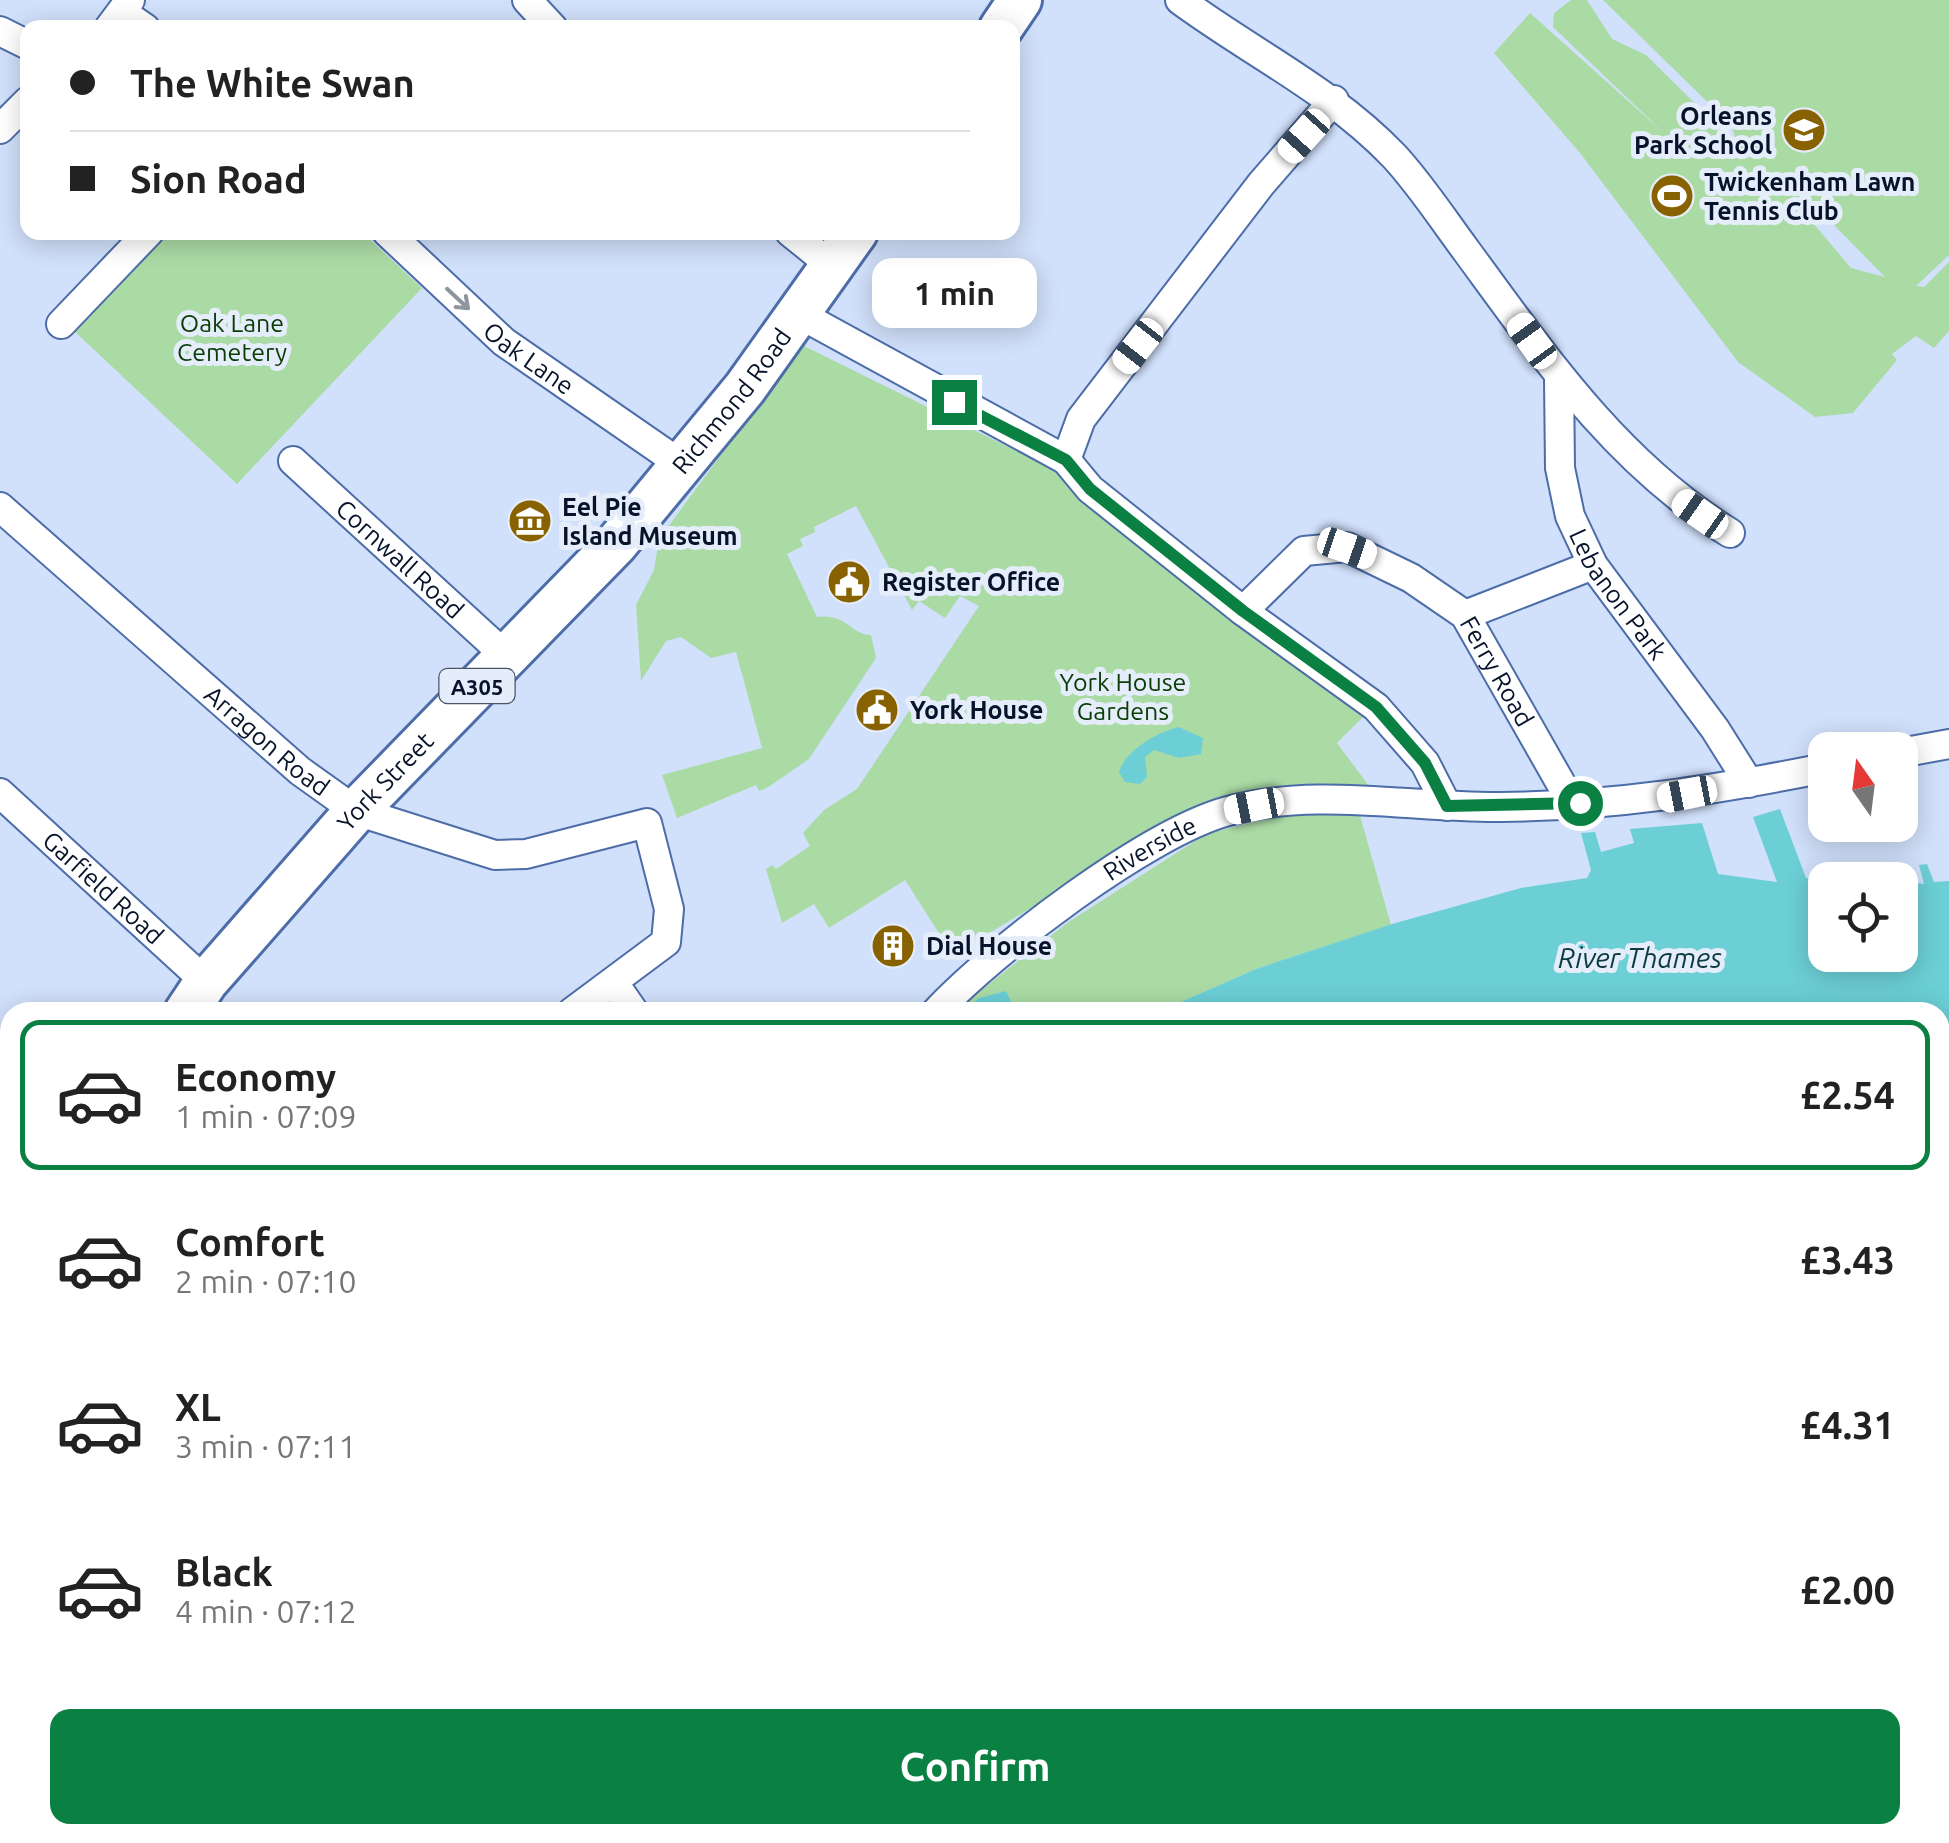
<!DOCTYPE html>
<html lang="en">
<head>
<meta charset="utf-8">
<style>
  body { margin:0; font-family:Ubuntu,sans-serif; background:#f6f6f6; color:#222; height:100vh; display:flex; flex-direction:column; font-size:38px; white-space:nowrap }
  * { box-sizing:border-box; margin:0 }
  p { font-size:32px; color:#767676 }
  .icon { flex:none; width:55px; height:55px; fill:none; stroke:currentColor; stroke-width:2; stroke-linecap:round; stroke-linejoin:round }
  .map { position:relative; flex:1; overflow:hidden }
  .details { position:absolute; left:0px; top:1002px; width:1950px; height:842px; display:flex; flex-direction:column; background:#fff; border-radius:30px 30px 0 0; box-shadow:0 5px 25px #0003 }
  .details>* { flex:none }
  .hud { position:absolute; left:20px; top:20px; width:1000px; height:220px; border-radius:20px; box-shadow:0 5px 25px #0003; display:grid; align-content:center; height:220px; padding:0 50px; background:#fff }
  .needle { width:65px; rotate:346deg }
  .fabs { position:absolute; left:1808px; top:732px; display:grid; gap:20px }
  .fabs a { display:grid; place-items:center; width:110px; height:110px; border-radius:20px; background:#fff; box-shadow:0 5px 25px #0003; font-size:50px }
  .end { position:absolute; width:45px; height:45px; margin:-22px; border:12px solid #0b8043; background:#fff; box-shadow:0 0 0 5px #fff }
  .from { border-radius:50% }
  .bubble { position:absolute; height:70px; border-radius:20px; background:#fff; box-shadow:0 5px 25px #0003; font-size:32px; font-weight:600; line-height:70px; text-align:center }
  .car { position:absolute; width:30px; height:60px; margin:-30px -15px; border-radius:12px; box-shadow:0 0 8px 2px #0007; background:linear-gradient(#fff 24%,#345 0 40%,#fff 0 76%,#345 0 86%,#fff 0) }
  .hud b { display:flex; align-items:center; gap:35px; height:95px; font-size:38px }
  .hud b+b { border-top:2px solid #e0e0e0 }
  .hud i { width:25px; height:25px; background:#222 }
  ul { padding:18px 0 0; list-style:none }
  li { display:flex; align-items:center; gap:30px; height:150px; margin:0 20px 15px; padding:0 30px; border:5px solid transparent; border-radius:20px }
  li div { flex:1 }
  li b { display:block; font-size:38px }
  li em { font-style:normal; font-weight:600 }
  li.selected { border-color:#0b8043 }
  li>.icon { width:90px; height:90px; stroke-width:1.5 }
  .action { display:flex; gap:20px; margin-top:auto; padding:20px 50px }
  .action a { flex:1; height:115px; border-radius:20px; background:#0b8043; color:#fff; font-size:40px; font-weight:600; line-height:115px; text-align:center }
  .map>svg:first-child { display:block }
  .green { fill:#abdba5; fill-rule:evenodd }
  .water { fill:#6ccfd6 }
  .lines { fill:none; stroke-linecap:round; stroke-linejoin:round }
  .street-casing { stroke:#4c6da8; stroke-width:32 }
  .primary-casing { stroke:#4c6da8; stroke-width:48 }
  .street { stroke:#fff; stroke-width:28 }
  .primary { stroke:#fff; stroke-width:42 }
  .oneway { stroke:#8f959f }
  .route { stroke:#0b8043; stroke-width:12 }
  .labels { text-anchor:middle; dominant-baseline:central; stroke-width:10; stroke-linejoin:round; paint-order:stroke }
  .shield { fill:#e5edfa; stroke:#4a5468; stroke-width:2.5 }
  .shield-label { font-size:22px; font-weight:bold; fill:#07132a }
  .poi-label { font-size:25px; font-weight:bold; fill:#07132a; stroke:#e5edfa; text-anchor:start }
  .park-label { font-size:25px; fill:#0a3d06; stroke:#e5edfa }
  .street-label { font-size:25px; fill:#07132a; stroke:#e5edfa }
  .water-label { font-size:28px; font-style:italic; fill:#0c3c3f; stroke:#e5edfa }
</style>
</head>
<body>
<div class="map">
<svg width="1949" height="1843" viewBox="0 0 1949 1843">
  <rect width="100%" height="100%" fill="#d1e0fb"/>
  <!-- green -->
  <path class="green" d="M 1571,0 L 1587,0 L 1612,39 L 1646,55 L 1738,146 L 1731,125 L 1603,0 L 1949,0 L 1949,255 L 1916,286 L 1924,287 L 1949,262 L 1949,331 L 1934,348 L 1916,336 L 1892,354 L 1897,360 L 1853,413 L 1815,417 L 1738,362 L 1580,153 L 1494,53 L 1530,13 L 1665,134 L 1553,27 L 1554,13 ZM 1802,210 L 1832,223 L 1885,277 L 1851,268 Z
    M 163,233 L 363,233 L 422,288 L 237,484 L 72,329 Z
    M 802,345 L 1069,477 L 1102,517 L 1366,714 L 1337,743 L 1372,790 L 1190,812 L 953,955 L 905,880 L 829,928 L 814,904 L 782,923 L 766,869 L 772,865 L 776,869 L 810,846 L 803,833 L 824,810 L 857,789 L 979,606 L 960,596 L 945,618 L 919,601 L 912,610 L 856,506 L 814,527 L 815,532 L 800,539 L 803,546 L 787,554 L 817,617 C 847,613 851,635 871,635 L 876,658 L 809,759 L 767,788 L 759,791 L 756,785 L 677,818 L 662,775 L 762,748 L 736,652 L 711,658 L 681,637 L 666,641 L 641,681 L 636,605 L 654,570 L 659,539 Z
    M 1359,812 L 1391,925 L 1256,969 L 1158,1012 L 953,1012 L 1067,923 L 1206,834 L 1287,814 Z
    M 1949,1205 L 1949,1843 L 1644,1843 L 1651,1835 L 1940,1835 L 1940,1209 Z
    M 102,1835 L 221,1835 L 223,1841 L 115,1843 Z
    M 1108,1835 L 1644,1835 L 1637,1843 L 1098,1843 Z"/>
  <!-- water -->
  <path class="water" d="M 1179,727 L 1203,738 L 1201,754 L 1179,758 L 1154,750 L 1145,757 L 1147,777 L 1140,784 L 1125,782 L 1119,772 C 1126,750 1157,732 1179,727 Z
    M 1780,809 L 1806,878 L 1844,880 L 1825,880 L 1825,955 L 1900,955 L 1900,881 L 1924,884 L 1919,865 L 1927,864 L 1934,882 L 1949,881 L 1949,1205 L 1940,1209 L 1940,1012 L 1158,1012 L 1256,969 L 1392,924 L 1521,888 L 1587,878 L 1591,870 L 1581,833 L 1595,832 L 1601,852 L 1634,843 L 1630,829 L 1702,823 L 1718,874 L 1777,882 L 1753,817 Z
    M 1006,991 L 1016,1012 L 988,1012 L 985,1006 L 968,1012 L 967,1007 L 979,998 Z
    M 314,1835 L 481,1835 L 478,1843 L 310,1843 Z
    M 879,1835 L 1133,1835 L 1123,1843 L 864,1843 Z"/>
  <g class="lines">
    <defs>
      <g id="street">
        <path d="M 527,0 L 553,28"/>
        <path d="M 1180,0 C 1252,53 1332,91 1394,156 C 1421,185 1444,221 1468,253 C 1545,358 1617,463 1730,533"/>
        <path d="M 123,13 L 145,28"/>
        <path d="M 109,28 L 130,0"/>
        <path d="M 0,31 L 28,45"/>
        <path d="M 0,129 L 28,101"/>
        <path id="s1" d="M 387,232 L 504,342 L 682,465"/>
        <path d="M 790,232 L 832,266"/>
        <path d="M 799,314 L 1066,460 L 1090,489 L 1243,611 L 1376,707 L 1425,763 L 1447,806"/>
        <path d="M 61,324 L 149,232"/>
        <path id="s2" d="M 1559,379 L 1560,468 L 1570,516 L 1593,565 L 1715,729 L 1749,783"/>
        <path d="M 1066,460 L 1081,419 L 1261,184 L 1334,100"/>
        <path id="s3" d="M 293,461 L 506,656"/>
        <path id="s4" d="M 0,507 L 300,771 L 356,811 L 495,855 L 526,854 L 647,823 L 669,909 L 666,942 L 572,1012"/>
        <path id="s5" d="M 1243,611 L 1304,551 L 1347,547 L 1411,578 L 1465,615 L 1572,803"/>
        <path d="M 1465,615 L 1593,565"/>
        <path d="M 1900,753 L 1949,744"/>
        <path id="s6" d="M 0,793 L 206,982"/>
        <path d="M 614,983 L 634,1012"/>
        <path id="s7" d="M 936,1012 C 994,950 1147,833 1228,811 C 1315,787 1411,808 1501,807 C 1615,806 1714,790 1825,768"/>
        <path d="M 0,1780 L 10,1788"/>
        <path d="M 76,1835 L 88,1843"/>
        <path d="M 246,1843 L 250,1835"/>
      </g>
      <g id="primary">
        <path d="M 1001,28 L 1020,0"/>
        <path id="s8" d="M 186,1012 L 206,982 L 356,811 L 616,544 L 745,388 L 856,232"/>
        <path d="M 0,1116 L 10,1131"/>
        <path d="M 0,1545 L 10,1530"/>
        <path d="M 0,1590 L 10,1576"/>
      </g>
    </defs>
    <!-- street casing -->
    <use href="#street" class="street-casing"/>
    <!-- primary casing -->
    <use href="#primary" class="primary-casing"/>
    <!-- street -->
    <use href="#street" class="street"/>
    <!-- primary -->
    <use href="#primary" class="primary"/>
  </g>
  <!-- one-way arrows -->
  <defs><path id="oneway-shaft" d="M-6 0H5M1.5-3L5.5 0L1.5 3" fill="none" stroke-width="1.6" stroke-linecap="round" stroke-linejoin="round" transform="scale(2.5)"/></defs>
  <use class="oneway" href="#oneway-shaft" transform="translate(458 299) rotate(43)"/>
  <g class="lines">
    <!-- route -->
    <path class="route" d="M 954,402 L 1066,460 L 1090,489 L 1243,611 L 1376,707 L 1425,763 L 1447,806 L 1580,803"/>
  </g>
  <!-- icons -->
  <defs>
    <symbol id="school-disc" viewBox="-11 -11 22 22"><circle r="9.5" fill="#886100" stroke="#e5edfa"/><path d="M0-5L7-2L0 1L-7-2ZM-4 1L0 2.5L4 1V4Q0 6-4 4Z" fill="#fff"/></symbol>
    <symbol id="stadium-disc" viewBox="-11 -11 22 22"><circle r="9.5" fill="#886100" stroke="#e5edfa"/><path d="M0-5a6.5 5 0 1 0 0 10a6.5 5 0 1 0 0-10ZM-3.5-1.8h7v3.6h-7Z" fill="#fff"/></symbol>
    <symbol id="museum-disc" viewBox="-11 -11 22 22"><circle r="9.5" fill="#886100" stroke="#e5edfa"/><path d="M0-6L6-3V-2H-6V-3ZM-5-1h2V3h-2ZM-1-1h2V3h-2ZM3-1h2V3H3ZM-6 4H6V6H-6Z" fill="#fff"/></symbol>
    <symbol id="civic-disc" viewBox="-11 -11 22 22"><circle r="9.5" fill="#886100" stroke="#e5edfa"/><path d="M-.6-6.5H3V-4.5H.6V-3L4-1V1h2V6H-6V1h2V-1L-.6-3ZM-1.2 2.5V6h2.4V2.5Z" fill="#fff"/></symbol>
    <symbol id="building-disc" viewBox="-11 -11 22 22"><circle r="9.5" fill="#886100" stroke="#e5edfa"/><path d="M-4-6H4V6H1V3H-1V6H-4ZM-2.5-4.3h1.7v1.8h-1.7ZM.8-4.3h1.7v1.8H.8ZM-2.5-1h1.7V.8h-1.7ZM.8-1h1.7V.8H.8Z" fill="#fff"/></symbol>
  </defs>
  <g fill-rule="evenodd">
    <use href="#school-disc" x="1779" y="105" width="50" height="50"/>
    <use href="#stadium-disc" x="1647" y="171" width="50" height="50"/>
    <use href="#museum-disc" x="505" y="496" width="50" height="50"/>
    <use href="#civic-disc" x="824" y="557" width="50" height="50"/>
    <use href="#civic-disc" x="852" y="685" width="50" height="50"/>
    <use href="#building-disc" x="868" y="921" width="50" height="50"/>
  </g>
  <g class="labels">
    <!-- shield labels -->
    <rect class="shield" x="439.5" y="669" width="75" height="34" rx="8"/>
    <g class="shield-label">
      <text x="477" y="686">A305</text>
    </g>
    <!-- poi labels -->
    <g class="poi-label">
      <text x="1772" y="116" text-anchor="end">Orleans<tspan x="1772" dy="29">Park School</tspan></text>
      <text x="1704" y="182">Twickenham Lawn<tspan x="1704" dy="29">Tennis Club</tspan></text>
      <text x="562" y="507">Eel Pie<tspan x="562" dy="29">Island Museum</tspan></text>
      <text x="882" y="582">Register Office</text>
      <text x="910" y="710">York House</text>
      <text x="926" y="946">Dial House</text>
    </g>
    <!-- park labels -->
    <g class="park-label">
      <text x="232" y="323">Oak Lane<tspan x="232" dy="29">Cemetery</tspan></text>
      <text x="1123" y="682">York House<tspan x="1123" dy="29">Gardens</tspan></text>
    </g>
    <!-- street labels -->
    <g class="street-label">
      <text stroke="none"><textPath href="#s1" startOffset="190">Oak Lane</textPath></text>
      <text stroke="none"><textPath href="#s8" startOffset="820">Richmond Road</textPath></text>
      <text stroke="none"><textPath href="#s3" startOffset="145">Cornwall Road</textPath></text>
      <text stroke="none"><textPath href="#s2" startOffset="230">Lebanon Park</textPath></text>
      <text stroke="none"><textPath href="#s5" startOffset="330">Ferry Road</textPath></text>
      <text stroke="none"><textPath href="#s4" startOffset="355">Arragon Road</textPath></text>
      <text stroke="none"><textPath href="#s8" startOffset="305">York Street</textPath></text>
      <text stroke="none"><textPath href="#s7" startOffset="270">Riverside</textPath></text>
      <text stroke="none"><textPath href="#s6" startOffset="140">Garfield Road</textPath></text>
    </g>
    <!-- water labels -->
    <g class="water-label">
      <text x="1640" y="957">River Thames</text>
    </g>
  </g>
</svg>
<div class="fabs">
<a><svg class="needle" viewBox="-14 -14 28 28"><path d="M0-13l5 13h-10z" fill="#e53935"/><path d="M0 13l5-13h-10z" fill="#767676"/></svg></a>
<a><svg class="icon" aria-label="locate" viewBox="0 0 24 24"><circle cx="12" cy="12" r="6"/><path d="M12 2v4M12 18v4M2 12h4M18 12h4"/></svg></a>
</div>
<i class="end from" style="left:1580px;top:803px"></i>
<i class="end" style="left:954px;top:402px"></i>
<div class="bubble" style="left:872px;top:258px;width:165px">1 min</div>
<i class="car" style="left:1304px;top:136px;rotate:222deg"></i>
<i class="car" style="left:1532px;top:341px;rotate:324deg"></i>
<i class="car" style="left:1138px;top:346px;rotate:218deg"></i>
<i class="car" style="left:1700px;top:514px;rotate:305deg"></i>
<i class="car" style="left:1347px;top:548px;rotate:109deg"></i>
<i class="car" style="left:1687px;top:794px;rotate:259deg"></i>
<i class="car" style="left:1254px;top:806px;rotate:259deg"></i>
<div class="hud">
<b><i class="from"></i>The White Swan</b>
<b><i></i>Sion Road</b>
</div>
<section class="details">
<ul>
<li class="selected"><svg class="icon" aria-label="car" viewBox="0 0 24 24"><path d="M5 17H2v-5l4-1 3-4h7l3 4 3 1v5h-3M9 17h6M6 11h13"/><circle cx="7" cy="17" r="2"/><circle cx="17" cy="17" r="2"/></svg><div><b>Economy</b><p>1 min · 07:09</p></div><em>£2.54</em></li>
<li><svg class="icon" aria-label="car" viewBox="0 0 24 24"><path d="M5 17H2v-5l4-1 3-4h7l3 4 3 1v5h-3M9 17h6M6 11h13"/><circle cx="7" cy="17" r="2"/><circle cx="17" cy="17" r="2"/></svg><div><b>Comfort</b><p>2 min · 07:10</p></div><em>£3.43</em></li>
<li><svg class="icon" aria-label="car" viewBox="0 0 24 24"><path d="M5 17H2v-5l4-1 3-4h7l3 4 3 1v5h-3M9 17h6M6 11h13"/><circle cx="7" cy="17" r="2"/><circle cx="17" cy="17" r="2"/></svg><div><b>XL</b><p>3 min · 07:11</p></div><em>£4.31</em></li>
<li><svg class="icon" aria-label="car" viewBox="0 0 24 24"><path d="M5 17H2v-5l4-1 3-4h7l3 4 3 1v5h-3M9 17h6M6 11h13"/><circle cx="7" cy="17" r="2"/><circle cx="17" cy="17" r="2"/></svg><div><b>Black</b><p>4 min · 07:12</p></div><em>£2.00</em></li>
</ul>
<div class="action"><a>Confirm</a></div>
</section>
</div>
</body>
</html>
